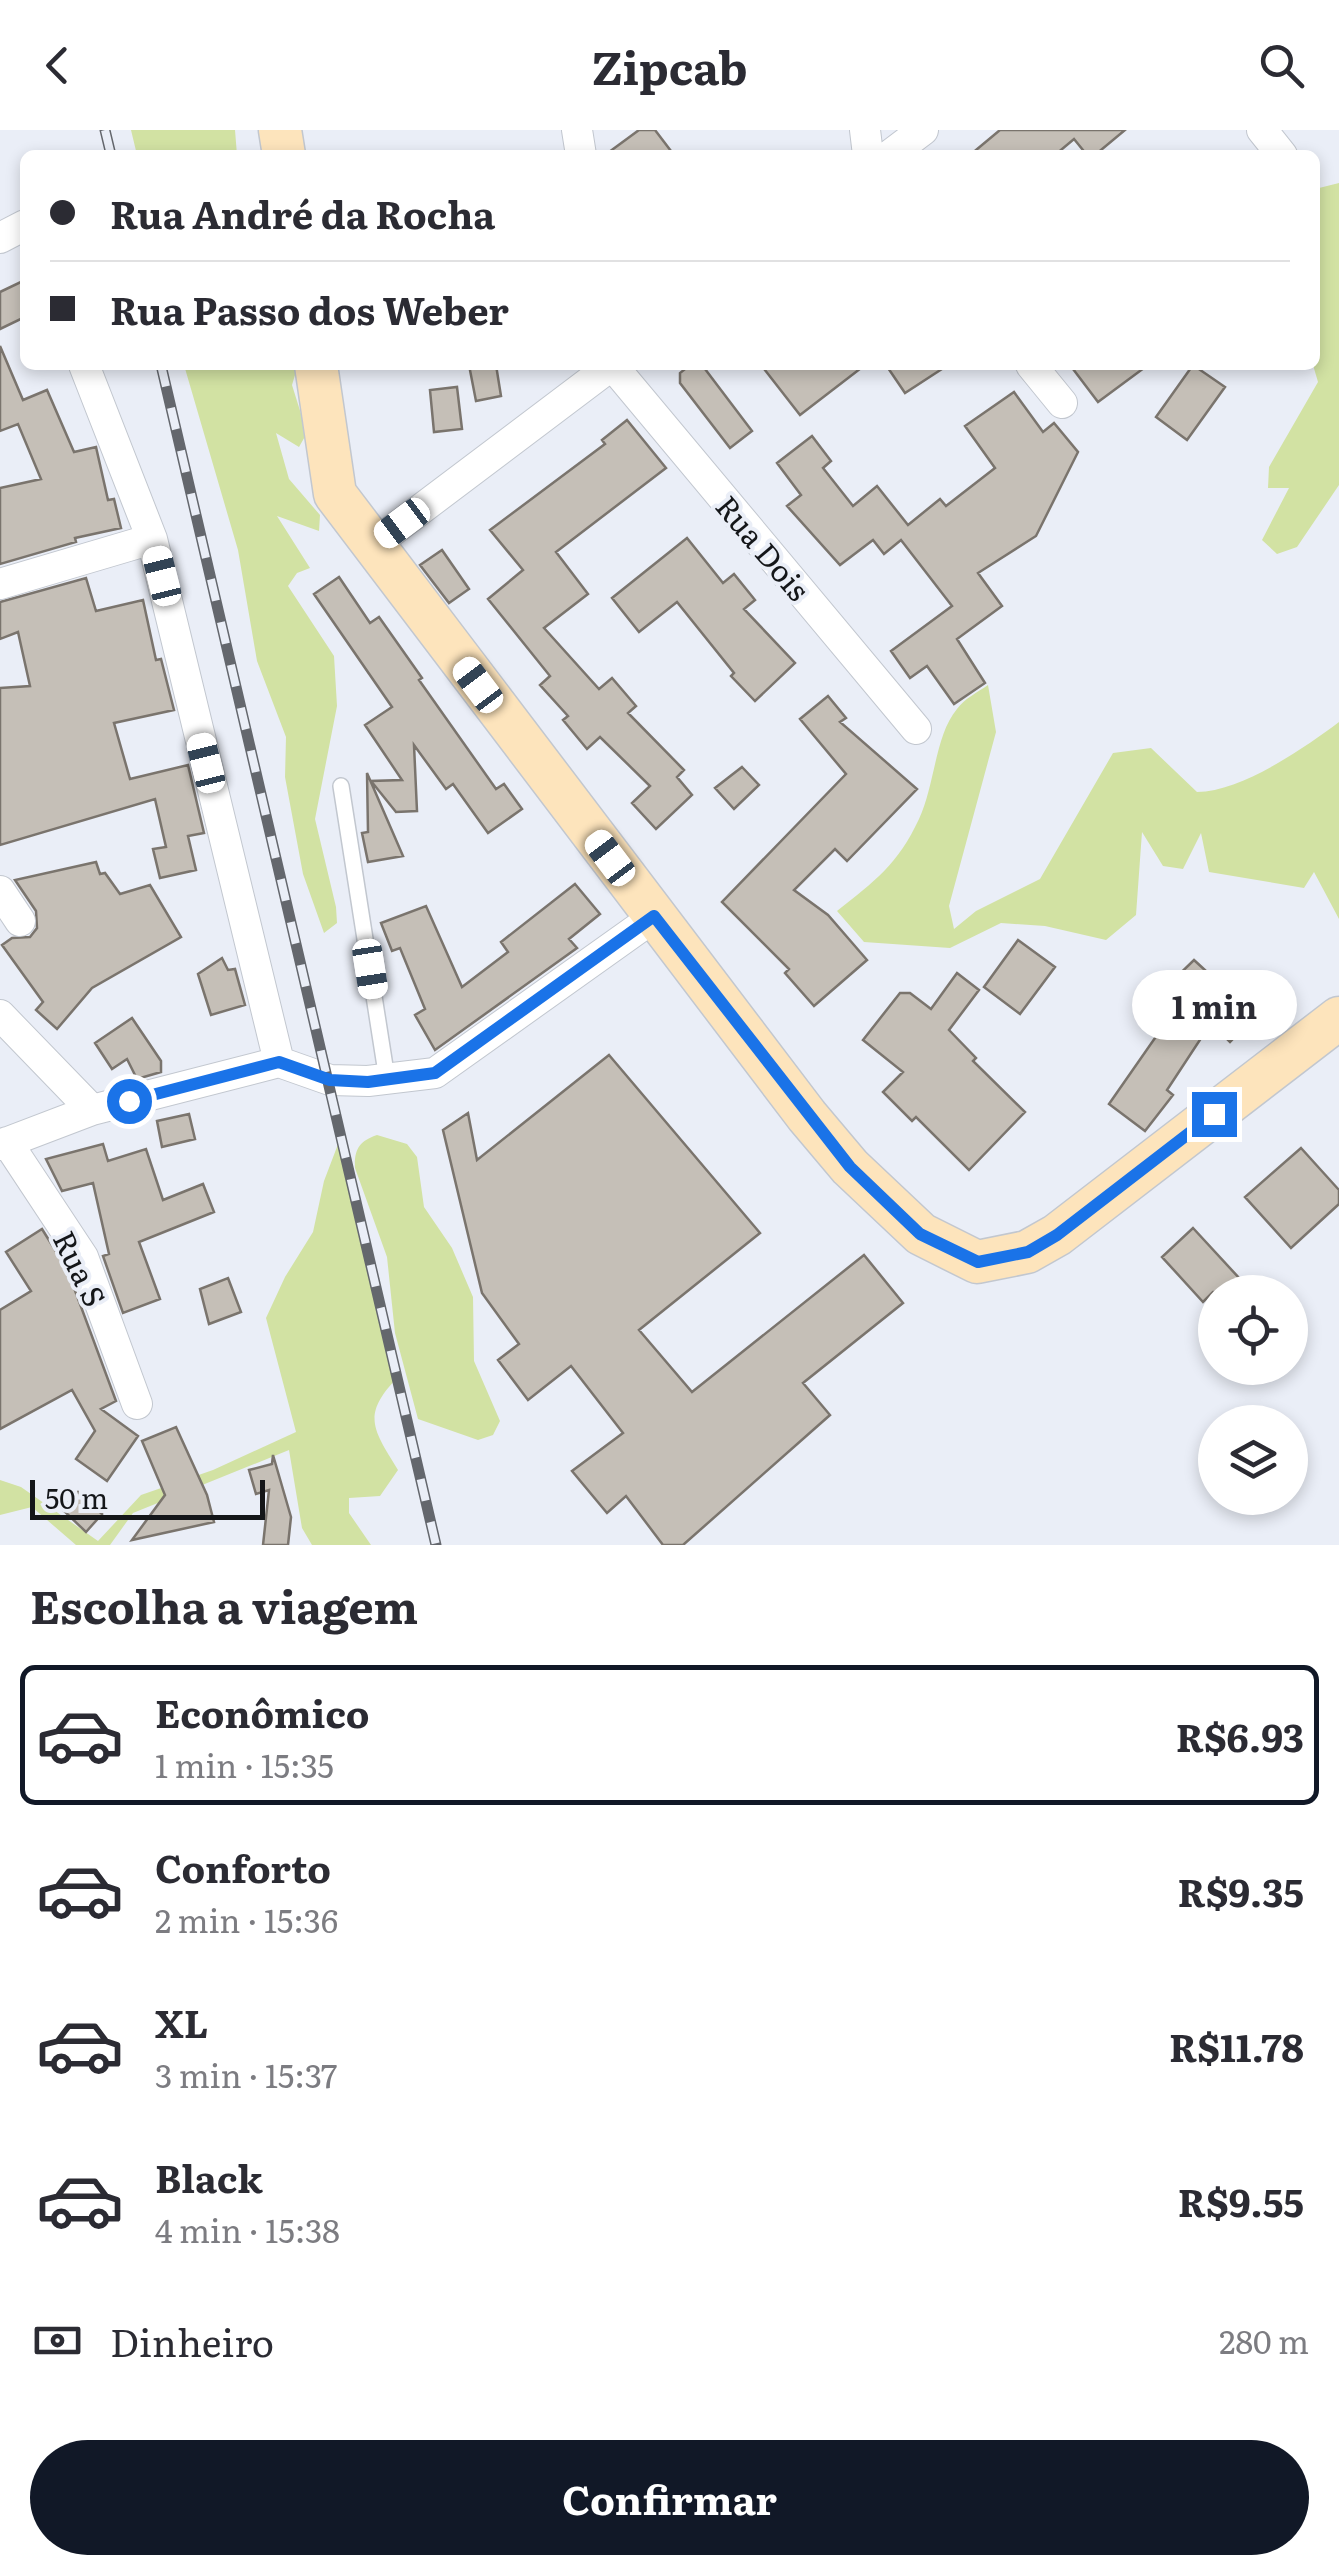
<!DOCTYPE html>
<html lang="pt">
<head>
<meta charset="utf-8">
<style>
  body { margin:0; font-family:Literata,serif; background:#f2f2f3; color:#2b2b33; height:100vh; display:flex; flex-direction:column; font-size:38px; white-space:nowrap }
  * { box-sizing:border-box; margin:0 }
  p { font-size:32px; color:#7c7c81 }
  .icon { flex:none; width:55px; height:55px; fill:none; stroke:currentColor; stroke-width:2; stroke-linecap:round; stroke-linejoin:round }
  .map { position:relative; height:1415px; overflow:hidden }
  .sheet { display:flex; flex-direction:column; background:#fff; flex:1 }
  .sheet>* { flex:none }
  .hud { position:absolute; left:20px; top:20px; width:1300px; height:220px; border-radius:15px; box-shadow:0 5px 15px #0003; display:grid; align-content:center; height:220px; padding:0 30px; background:#fff }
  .controls { position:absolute; left:1198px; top:1145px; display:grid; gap:20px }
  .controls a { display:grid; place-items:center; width:110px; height:110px; border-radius:50%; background:#fff; box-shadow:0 5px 15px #0003; font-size:50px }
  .scale { position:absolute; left:30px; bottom:25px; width:235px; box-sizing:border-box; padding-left:10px; border:5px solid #141619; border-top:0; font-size:28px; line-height:35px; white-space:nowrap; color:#141619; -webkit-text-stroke:8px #eaeef7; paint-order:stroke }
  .end { position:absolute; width:45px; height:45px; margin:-22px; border:12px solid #1a73e8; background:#fff; box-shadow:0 0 0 5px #fff }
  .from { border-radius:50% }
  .bubble { position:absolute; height:70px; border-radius:35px; background:#fff; box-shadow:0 5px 15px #0003; font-size:32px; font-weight:700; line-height:70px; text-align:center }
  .car { position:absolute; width:30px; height:60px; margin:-30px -15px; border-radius:12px; box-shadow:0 0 8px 2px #0007; background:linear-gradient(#fff 24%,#345 0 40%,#fff 0 76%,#345 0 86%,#fff 0) }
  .hud b { display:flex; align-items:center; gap:35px; height:95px; font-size:38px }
  .hud b+b { border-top:2px solid #e1e1e2 }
  .hud i { width:25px; height:25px; background:#2b2b33 }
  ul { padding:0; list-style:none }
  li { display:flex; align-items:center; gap:30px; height:140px; margin:0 20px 15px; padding:0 10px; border:5px solid transparent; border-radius:15px }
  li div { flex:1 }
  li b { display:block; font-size:38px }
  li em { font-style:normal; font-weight:700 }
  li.current { border-color:#111827 }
  li>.icon { width:90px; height:90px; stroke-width:1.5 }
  h2 { padding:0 30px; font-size:45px; line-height:120px }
  .pay { display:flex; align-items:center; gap:25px; height:110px; padding:0 30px; font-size:38px }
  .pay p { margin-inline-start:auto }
  .primary-button { display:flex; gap:20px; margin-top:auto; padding:20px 30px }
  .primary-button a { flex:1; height:115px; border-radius:60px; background:#111827; color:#fff; font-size:40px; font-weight:700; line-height:115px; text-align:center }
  header { display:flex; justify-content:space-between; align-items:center; height:130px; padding:0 30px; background:#fff; font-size:45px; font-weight:700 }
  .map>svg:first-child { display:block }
  .green { fill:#d2e2a3 }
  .building { fill:#c5bfb7; stroke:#7a746d; stroke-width:2.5 }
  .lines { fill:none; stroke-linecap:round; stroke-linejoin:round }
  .lane-casing { stroke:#c2c7cf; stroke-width:18 }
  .street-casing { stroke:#c2c7cf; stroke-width:32 }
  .secondary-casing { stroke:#c2c7cf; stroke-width:45 }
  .lane { stroke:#fff; stroke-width:15 }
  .street { stroke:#fff; stroke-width:30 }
  .secondary { stroke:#fde4bc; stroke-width:42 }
  .rail-casing { stroke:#64676d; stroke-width:11 }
  .rail { stroke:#eaeef7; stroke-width:8; stroke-dasharray:22; stroke-linecap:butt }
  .route { stroke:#1a73e8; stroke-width:12 }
  .labels { text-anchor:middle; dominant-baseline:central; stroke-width:8; stroke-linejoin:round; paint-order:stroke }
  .street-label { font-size:30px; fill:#141619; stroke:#eaeef7 }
</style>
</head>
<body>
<header><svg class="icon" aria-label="back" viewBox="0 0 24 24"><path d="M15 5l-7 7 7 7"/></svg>Zipcab<svg class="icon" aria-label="search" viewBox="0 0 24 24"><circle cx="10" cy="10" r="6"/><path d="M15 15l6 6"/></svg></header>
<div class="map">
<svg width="1339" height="1415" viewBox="0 0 1339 1415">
  <rect width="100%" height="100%" fill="#eaeef7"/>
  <!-- green -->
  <path class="green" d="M 131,0 L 235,0 L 237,25 L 137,25 Z
    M 1339,53 L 1339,355 L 1297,417 L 1277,424 L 1262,410 L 1289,358 L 1268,358 L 1269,337 L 1318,252 L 1313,235 L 1315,59 Z
    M 184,235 L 298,235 L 292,255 L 307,303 L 299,317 L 276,303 L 289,349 L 320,385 L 319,401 L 277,386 L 310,438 L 297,443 L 288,456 L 334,526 L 337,576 L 315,689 L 336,777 L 337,793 L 324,803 L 303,744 L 285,647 L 286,607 L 257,531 L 238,420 Z
    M 988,555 L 996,602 L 949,776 L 954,799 L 976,781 L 1040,749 L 1113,623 L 1151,618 L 1197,662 C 1242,661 1303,619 1339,592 L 1339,789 L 1314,742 L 1304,758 L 1209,742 L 1201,703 L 1183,739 L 1163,736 L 1142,702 L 1136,785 L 1106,810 L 1045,796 L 1001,793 L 950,818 L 864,812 L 837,781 C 875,751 898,734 919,689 C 935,655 935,605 957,579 C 964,569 978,562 988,555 Z
    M 377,1005 L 407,1014 L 417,1027 L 424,1077 L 452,1118 L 473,1167 L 474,1231 L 500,1291 L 493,1305 L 478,1310 L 418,1289 L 395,1203 L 387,1127 L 355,1038 C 354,1020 359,1011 377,1005 Z
    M 340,1009 L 398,1247 C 361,1285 373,1299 398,1340 L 380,1366 L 349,1368 L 349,1383 L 371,1415 L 312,1415 L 302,1398 L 289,1320 L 133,1383 L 110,1415 L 76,1415 L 32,1377 L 0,1385 L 0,1350 L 21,1357 L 98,1411 L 141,1365 L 213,1340 L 296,1302 L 266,1188 L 285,1147 L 313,1102 L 324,1051 Z"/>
  <!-- building -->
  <path class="building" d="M 639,0 L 655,0 L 674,25 L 605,25 Z
    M 1000,0 L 1125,0 L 1095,25 L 1087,25 L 1074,9 L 1055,25 L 970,25 Z
    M 25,150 L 25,187 L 0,199 L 0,162 Z
    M 0,216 L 23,270 L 47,260 L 74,322 L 96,317 L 108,370 L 114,369 L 121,398 L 75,408 L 76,412 L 0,434 L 0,358 L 41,349 L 18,294 L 0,301 Z
    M 469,235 L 496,235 L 501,266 L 476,271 Z
    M 690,235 L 702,235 L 752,301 L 730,318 L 680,253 L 680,243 Z
    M 761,235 L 865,235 L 800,285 Z
    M 886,235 L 948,235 L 905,263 Z
    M 1070,235 L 1148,235 L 1098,272 Z
    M 1193,235 L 1225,257 L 1187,310 L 1156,287 Z
    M 457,257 L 462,299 L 434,302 L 430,260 Z
    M 1014,262 L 1043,302 L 1054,293 L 1078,322 L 1036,406 L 978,443 L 1002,476 L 957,509 L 985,553 L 954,574 L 927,536 L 910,548 L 891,521 L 952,476 L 901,410 L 884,424 L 873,410 L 840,435 L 787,376 L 801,365 L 777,333 L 812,306 L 831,331 L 823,338 L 853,376 L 877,356 L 908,395 L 940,369 L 946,376 L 995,338 L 965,296 Z
    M 627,290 L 666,338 L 556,422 L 588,464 L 544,498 L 599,559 L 612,548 L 636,576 L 628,583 L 684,640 L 677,647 L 692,665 L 656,699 L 632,673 L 650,656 L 600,607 L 587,619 L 563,590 L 568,586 L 540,555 L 550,546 L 488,469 L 523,440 L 490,400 L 605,314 L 602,310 Z
    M 687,408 L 723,453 L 734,444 L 755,470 L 744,479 L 795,533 L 755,571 L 731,546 L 734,543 L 677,472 L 639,502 L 612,468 Z
    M 442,420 L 469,459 L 449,473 L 420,435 Z
    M 339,447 L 370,493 L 379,487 L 422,548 L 419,550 L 496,659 L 504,654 L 522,679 L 488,703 L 453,654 L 446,659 L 414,615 L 417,681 L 396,682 L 371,651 L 402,650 L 365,595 L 392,577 L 314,464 Z
    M 86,448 L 96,481 L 143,470 L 156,530 L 161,529 L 174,580 L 114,593 L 130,649 L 188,635 L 204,703 L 188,706 L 196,740 L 160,748 L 153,719 L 166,717 L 155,669 L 0,715 L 0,558 L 30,556 L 18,502 L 0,509 L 0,472 Z
    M 828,566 L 846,588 L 840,592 L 917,659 L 847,731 L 835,719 L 794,760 L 828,785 L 867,830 L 814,876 L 785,843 L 789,839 L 722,772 L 846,644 L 800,589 Z
    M 742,637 L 759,655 L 734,679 L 715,658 Z
    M 367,643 L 403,726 L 368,732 L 362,703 L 368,702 Z
    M 96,732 L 100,744 L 105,743 L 120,764 L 150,755 L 181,807 L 92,858 L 57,899 L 36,880 L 43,872 L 2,815 L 12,808 L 30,807 L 37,798 L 36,781 L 15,750 Z
    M 575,754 L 600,784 L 569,809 L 577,818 L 435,920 L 415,885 L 425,879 L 400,818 L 392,821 L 381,793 L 426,776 L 462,857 L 508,822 L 501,812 Z
    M 1018,810 L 1055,837 L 1020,884 L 984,857 Z
    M 222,828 L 228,840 L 235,839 L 245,875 L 211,885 L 198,844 Z
    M 1194,830 L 1255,886 L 1230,912 L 1211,893 L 1167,960 L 1173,965 L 1145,1001 L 1109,974 L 1178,875 L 1163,860 Z
    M 957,843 L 979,860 L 949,900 L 976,928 L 973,931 L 1025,982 L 969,1040 L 916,987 L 912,991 L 883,962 L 903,942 L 863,910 L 900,863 L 910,863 L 931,879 Z
    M 132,888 L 161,931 L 161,942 L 137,949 L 127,929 L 112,939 L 95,913 Z
    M 609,925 L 760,1103 L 639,1200 L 692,1262 L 864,1125 L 903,1173 L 803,1253 L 830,1285 L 683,1415 L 663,1415 L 626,1366 L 607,1383 L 572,1341 L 623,1303 L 571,1236 L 528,1270 L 498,1230 L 519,1214 L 482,1163 L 443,1000 L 468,983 L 477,1030 Z
    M 189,984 L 195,1009 L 162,1017 L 157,991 Z
    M 103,1014 L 108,1031 L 146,1019 L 163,1070 L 203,1054 L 214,1082 L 139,1112 L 160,1169 L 123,1183 L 103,1126 L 109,1124 L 93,1053 L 62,1061 L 46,1029 Z
    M 1301,1018 L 1339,1060 L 1339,1074 L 1291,1118 L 1245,1067 Z
    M 1193,1098 L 1252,1162 L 1213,1162 L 1203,1172 L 1162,1127 Z
    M 42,1099 L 67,1139 L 116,1271 L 101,1279 L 138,1306 L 107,1351 L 76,1329 L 95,1301 L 72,1260 L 0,1299 L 0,1180 L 31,1161 L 6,1122 Z
    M 228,1148 L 241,1182 L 209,1194 L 200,1159 Z
    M 176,1297 L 207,1365 L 214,1392 L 132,1410 L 165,1365 L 142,1311 Z
    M 273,1325 L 291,1387 L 288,1415 L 263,1415 L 269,1360 L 256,1364 L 249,1340 L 272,1334 Z
    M 78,1362 L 102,1384 L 86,1402 L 62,1379 Z"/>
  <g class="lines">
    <defs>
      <path id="lane" d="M 341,656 L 387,949"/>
      <path id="street" d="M 577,0 L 581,25
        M 865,0 L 868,25
        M 1262,0 L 1282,25
        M 890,25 L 923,0
        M 0,108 L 25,95
        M 84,235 L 152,409 L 279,932
        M 612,235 L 916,599
        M 1031,235 L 1062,273
        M 372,416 L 612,235
        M 0,454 L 152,409
        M 0,761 L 20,791
        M 0,885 L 92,980
        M 7,1012 L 83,1127 L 137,1274
        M 0,1015 L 92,980 L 279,932 L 330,950 L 368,951 L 435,943 L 654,787"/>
      <path id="secondary" d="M 280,0 L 284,25
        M 316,235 L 335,364 L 807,986 L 850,1037 L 921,1104 L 977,1132 L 1027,1122 L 1057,1105 L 1339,888"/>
    </defs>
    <!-- lane casing -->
    <use href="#lane" class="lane-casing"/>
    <!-- street casing -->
    <use href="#street" class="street-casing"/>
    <!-- secondary casing -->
    <use href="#secondary" class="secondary-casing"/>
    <!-- lane -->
    <use href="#lane" class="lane"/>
    <!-- street -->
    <use href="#street" class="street"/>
    <!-- secondary -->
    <use href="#secondary" class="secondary"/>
    <defs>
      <path id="rail" d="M 105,0 L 111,25
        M 161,235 L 436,1415"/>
    </defs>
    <!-- rail casing -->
    <use href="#rail" class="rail-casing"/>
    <!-- rail -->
    <use href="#rail" class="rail"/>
  </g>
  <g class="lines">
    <!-- route -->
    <path class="route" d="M 129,971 L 279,932 L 330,950 L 368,952 L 435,943 L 654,786 L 850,1037 L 920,1104 L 978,1132 L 1028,1122 L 1057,1105 L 1214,984"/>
  </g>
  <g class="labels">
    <!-- street labels -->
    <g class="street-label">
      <text transform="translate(764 417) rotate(50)">Rua Dois</text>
      <text transform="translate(81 1138) rotate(64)">Rua S</text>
    </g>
  </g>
</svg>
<div class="controls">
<a><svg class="icon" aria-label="locate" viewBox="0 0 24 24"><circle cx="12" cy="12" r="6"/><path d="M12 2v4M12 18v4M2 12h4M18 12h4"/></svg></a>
<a><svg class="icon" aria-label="layers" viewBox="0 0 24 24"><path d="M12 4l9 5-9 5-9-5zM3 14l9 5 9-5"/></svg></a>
</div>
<div class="scale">50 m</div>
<i class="end from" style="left:129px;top:971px"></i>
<i class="end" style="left:1214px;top:984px"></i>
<div class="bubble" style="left:1132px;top:840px;width:165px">1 min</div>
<i class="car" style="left:402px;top:393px;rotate:233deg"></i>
<i class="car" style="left:162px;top:446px;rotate:346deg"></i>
<i class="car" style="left:478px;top:555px;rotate:323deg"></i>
<i class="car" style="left:206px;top:633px;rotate:346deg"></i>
<i class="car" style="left:610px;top:728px;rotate:323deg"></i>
<i class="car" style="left:370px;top:839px;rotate:171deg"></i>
<div class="hud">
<b><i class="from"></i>Rua André da Rocha</b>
<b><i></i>Rua Passo dos Weber</b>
</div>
</div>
<section class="sheet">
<h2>Escolha a viagem</h2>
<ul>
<li class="current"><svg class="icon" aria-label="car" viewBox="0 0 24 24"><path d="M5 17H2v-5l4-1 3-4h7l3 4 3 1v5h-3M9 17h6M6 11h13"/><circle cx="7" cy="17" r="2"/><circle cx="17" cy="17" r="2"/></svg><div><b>Econômico</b><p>1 min · 15:35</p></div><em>R$6.93</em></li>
<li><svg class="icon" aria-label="car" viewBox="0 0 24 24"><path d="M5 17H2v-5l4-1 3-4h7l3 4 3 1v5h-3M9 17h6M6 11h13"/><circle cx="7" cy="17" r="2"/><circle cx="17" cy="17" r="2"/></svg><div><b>Conforto</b><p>2 min · 15:36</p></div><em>R$9.35</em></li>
<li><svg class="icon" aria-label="car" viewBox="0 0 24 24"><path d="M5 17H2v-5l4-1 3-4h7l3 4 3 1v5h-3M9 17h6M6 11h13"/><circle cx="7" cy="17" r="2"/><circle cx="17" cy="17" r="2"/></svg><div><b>XL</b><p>3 min · 15:37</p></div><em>R$11.78</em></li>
<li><svg class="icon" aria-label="car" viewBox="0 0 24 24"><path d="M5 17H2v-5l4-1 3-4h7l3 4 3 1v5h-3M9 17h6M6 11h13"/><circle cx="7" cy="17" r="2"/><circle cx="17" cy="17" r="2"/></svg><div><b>Black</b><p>4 min · 15:38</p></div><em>R$9.55</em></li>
</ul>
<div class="pay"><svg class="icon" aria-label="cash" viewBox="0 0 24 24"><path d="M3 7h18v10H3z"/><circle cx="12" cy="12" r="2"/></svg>Dinheiro<p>280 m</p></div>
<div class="primary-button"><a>Confirmar</a></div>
</section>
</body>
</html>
